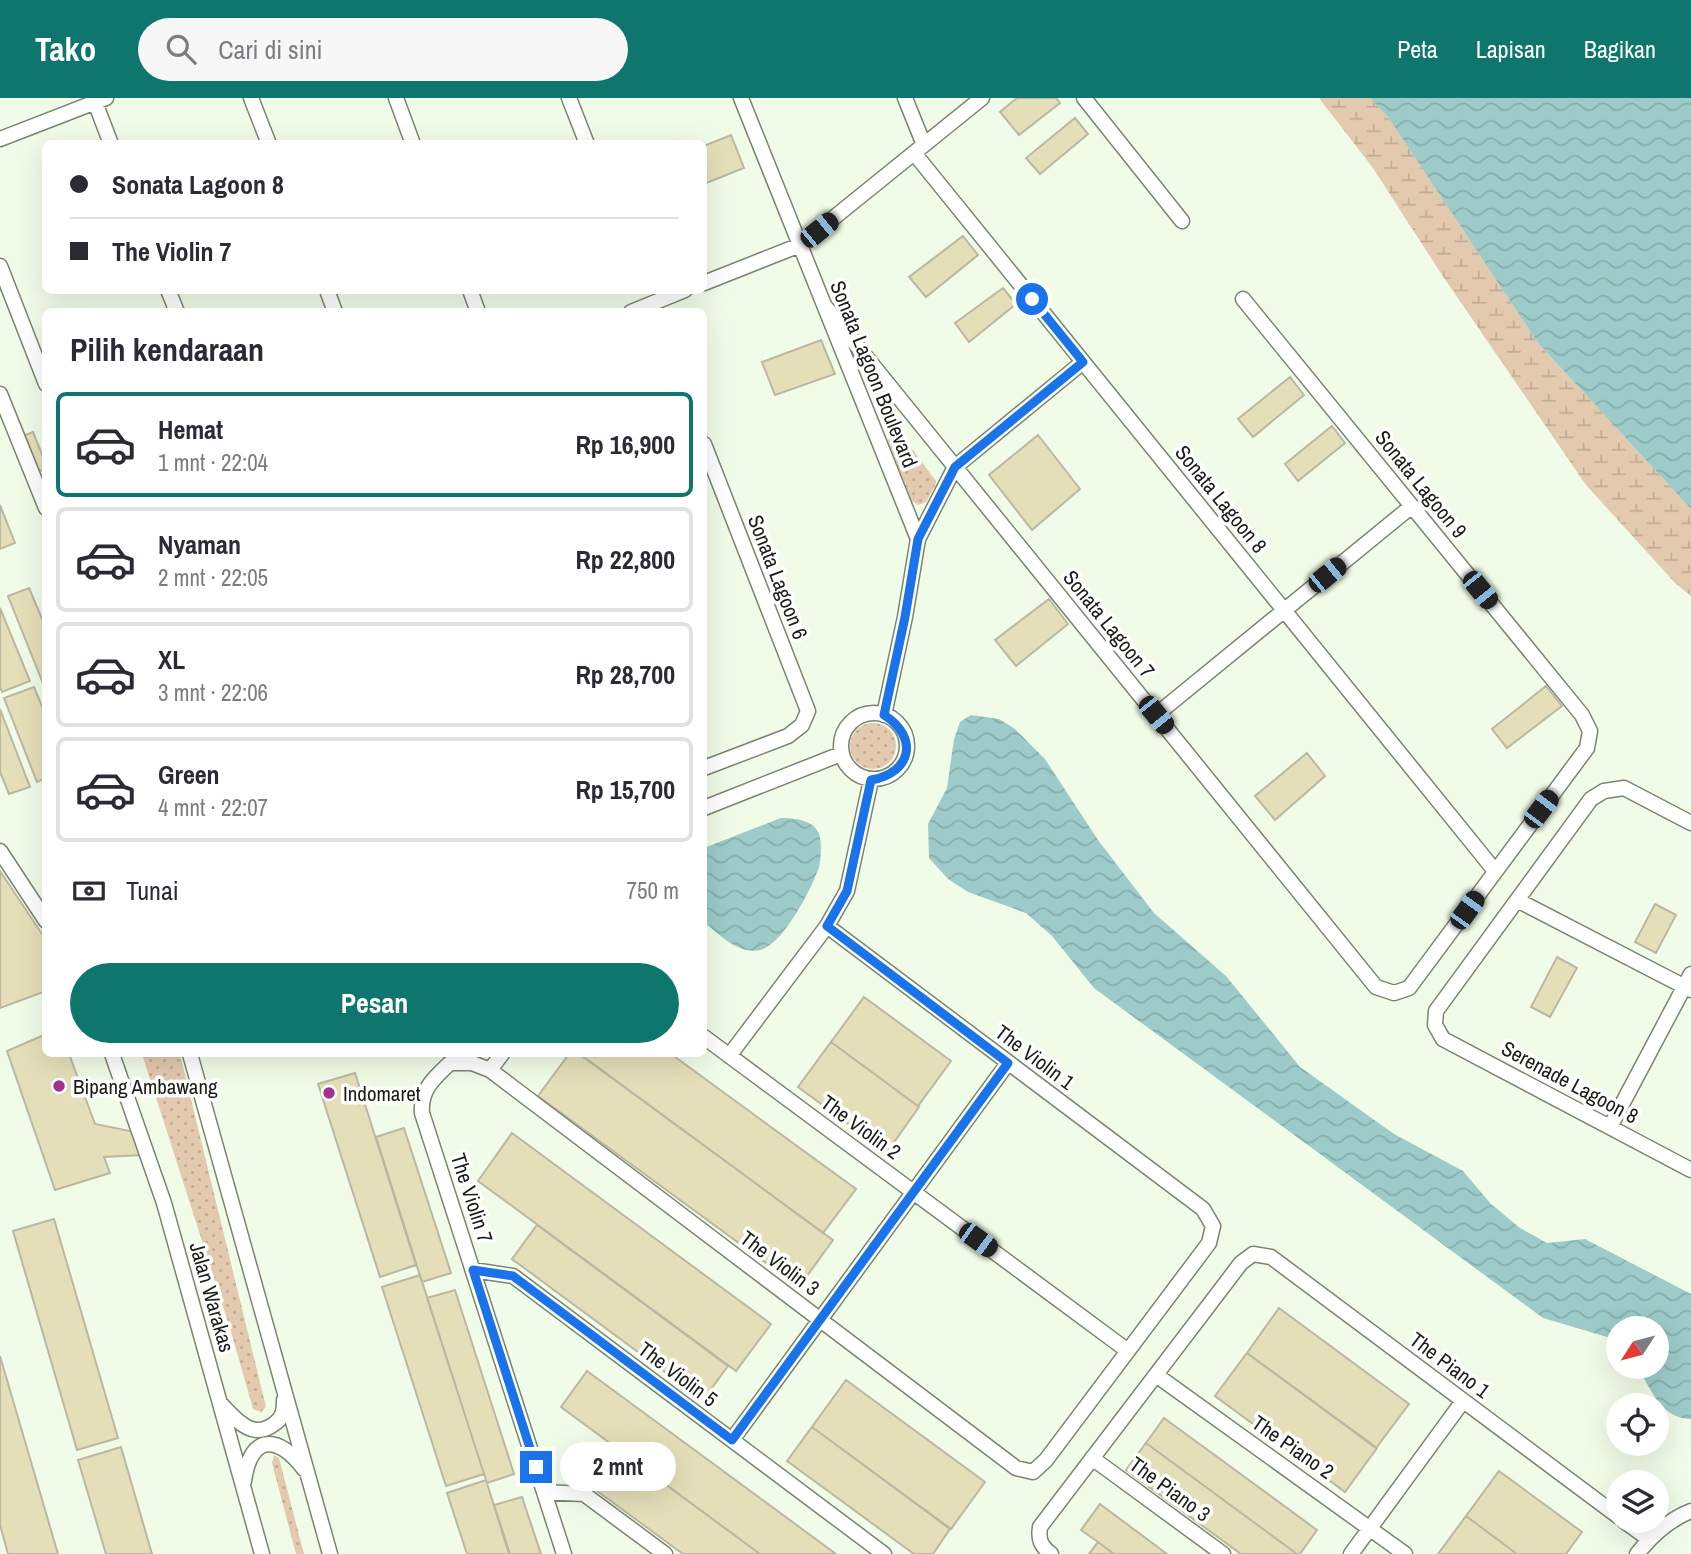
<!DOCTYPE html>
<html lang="id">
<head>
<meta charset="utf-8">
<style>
  body { margin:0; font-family:"Archivo Narrow",sans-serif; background:#f7f7f7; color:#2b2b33; height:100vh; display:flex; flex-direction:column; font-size:26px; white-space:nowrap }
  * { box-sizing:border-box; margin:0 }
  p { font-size:23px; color:#7c7c81 }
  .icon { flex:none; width:38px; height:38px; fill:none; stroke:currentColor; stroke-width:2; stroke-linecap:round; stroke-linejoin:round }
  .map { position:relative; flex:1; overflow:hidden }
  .sheet { position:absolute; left:42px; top:210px; width:665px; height:749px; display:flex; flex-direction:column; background:#fff; border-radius:10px; box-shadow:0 7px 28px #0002 }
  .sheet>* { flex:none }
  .hud { position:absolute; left:42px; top:42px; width:665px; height:154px; border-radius:10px; box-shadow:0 7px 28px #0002; display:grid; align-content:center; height:154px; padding:0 28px; background:#fff }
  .needle { width:46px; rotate:234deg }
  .buttons { position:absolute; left:1606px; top:1218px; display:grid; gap:14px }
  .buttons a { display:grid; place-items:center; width:63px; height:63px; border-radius:50%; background:#fff; box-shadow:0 7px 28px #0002; font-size:35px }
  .end { position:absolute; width:32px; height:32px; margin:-16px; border:9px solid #1a73e8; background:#fff; box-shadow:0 0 0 4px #fff }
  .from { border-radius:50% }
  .bubble { position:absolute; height:49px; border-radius:24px; background:#fff; box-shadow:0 7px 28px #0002; font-size:23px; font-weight:800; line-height:49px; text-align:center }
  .car { position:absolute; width:21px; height:42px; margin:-21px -10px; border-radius:9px; box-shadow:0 0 5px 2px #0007; background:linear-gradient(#222 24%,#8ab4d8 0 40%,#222 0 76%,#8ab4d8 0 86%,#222 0) }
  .hud b { display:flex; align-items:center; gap:24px; height:66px; font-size:26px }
  .hud b+b { border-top:2px solid #e1e1e2 }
  .hud i { width:18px; height:18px; background:#2b2b33 }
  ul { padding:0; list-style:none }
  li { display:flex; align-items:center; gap:21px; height:105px; margin:0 14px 10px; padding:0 14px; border:4px solid #e1e1e2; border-radius:10px }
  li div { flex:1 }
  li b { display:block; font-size:26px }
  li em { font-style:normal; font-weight:800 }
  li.on { border-color:#0f766e }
  li>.icon { width:63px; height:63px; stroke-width:1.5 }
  h2 { padding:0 28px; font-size:32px; line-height:84px }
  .pay { display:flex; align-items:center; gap:18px; height:77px; padding:0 28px; font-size:26px }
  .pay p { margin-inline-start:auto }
  .cta { display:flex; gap:14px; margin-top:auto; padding:14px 28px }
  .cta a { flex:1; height:80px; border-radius:42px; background:#0f766e; color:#fff; font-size:28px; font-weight:800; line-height:80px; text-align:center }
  header { display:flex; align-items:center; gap:42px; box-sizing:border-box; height:98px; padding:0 35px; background:#0f766e; color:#fff }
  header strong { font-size:33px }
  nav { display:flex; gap:38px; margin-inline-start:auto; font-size:24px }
  .search { width:490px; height:63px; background:#f7f7f7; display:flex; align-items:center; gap:18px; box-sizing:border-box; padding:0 24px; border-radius:38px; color:#7c7c81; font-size:26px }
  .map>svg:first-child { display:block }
  .wetland { fill:url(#wetland-marsh) }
  .garden { fill:url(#garden-dots) }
  .water { fill:url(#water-waves) }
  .building { fill:#e5dfb9; stroke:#bbb7a3; stroke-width:2 }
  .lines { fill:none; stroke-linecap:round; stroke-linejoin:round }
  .minor-casing { stroke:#7a8472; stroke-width:17 }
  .minor { stroke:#fff; stroke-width:14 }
  .route { stroke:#1a73e8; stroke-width:9 }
  .poi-dot { fill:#a13290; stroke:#fff; stroke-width:2.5 }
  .labels { text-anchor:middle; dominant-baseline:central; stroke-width:7; stroke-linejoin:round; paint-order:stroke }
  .street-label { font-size:21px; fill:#1a1e17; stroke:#fff }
  .poi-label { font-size:21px; fill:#1a1e17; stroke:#fff; text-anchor:start }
</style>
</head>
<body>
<header>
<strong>Tako</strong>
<div class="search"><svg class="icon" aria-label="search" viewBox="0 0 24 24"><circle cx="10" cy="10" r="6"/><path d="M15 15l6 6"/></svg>Cari di sini</div>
<nav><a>Peta</a><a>Lapisan</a><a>Bagikan</a></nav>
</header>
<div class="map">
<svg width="1691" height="1456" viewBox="0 0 1691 1456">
  <defs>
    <pattern id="wetland-marsh" width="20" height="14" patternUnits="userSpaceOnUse" patternTransform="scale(1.75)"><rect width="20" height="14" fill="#e3c9ae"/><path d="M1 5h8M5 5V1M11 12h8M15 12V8" fill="none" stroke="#c2ac95"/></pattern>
    <pattern id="garden-dots" width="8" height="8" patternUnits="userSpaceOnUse" patternTransform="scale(1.75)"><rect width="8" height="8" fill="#e3c9ae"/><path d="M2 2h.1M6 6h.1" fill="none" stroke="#c2ac95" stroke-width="1.8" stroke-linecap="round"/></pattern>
    <pattern id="water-waves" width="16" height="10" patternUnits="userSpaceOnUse" patternTransform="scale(1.75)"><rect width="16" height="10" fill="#9ccbc9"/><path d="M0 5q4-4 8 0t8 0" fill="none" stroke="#86aeac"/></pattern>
  </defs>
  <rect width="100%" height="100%" fill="#f1fce8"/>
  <!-- wetland -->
  <path class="wetland" d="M 1319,0 L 1370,0 L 1388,19 L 1538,245 L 1691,411 L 1691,498 L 1675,485 L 1586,387 L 1442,177 L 1373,70 Z"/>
  <!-- garden -->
  <path class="garden" d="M 896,333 L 900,335 L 936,383 L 936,386 L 926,404 L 918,407 L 912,403 L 888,343 L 891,335 Z
    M850 648a23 23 0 1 1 46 0a23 23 0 1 1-46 0Z
    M 142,956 L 180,956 L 266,1309 L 261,1314 L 253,1311 L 230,1230 Z
    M 274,1357 L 279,1360 L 304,1456 L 296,1456 L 272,1365 Z"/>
  <!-- water -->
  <path class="water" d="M 1370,0 L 1691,0 L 1691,411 L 1538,245 L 1388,19 Z
    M 971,617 L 999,621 L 1015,631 L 1045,661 L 1098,742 L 1154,815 L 1226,878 L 1300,969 L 1394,1036 L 1463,1073 L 1491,1106 L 1520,1130 L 1547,1145 L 1585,1141 L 1691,1196 L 1691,1321 C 1659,1320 1652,1291 1637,1269 L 1657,1269 L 1657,1230 L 1619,1230 L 1619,1245 L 1614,1241 L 1543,1220 L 1094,890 L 1052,838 L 1026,815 L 968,794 L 948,781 L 929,760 L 928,726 L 947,690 L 954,641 L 960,624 Z
    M 781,720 C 794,720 814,722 819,736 C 822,745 821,760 819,769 C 812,790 783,847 760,852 C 738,857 719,836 704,824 L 704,750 Z"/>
  <!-- building -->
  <path class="building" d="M 1017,0 L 1056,0 L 1060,5 L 1019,37 L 1000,14 Z
    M 1075,20 L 1088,36 L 1040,76 L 1026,60 Z
    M 731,37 L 744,70 L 704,86 L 704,48 Z
    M 963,138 L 978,157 L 926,199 L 909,179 Z
    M 1003,190 L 1016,206 L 969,244 L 955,225 Z
    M 821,242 L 835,276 L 775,297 L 762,264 Z
    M 1290,279 L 1304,297 L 1253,339 L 1238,321 Z
    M 1332,328 L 1345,345 L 1298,383 L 1285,366 Z
    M 33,334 L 46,366 L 46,371 L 36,374 L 23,338 Z
    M 1038,337 L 1080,391 L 1032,432 L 989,377 Z
    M 0,407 L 15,445 L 0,451 Z
    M 29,490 L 46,530 L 46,593 L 8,498 Z
    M 1049,501 L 1068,526 L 1016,568 L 995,542 Z
    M 0,510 L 30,583 L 2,594 L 0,589 Z
    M 1546,588 L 1562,608 L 1507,650 L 1492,631 Z
    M 34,589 L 46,618 L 46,680 L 37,684 L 4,600 Z
    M 0,611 L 30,689 L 9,696 L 0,674 Z
    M 1307,655 L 1325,678 L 1275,722 L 1255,698 Z
    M 0,773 L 46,842 L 46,893 L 0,910 Z
    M 1655,806 L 1676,817 L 1656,855 L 1635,844 Z
    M 1557,859 L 1577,870 L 1550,919 L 1531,909 Z
    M 864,899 L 951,963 L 918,1008 L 831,944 Z
    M 46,936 L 46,956 L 69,956 L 95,1026 L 135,1034 L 143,1057 L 104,1059 L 110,1075 L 55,1092 L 7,953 Z
    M 831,944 L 919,1009 L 887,1054 L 798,989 Z
    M 569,956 L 579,956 L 833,1142 L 799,1189 L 538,998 Z
    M 587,956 L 671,956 L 856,1091 L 823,1135 L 584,959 Z
    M 355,975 L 416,1167 L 380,1179 L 318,986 Z
    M 404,1030 L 451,1175 L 422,1184 L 376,1039 Z
    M 512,1035 L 771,1226 L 736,1273 L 478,1083 Z
    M 54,1121 L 118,1340 L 77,1352 L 13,1133 Z
    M 537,1127 L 728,1268 L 703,1302 L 512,1161 Z
    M 420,1177 L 484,1376 L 446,1388 L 382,1189 Z
    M 455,1192 L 514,1376 L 487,1385 L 427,1200 Z
    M 1279,1210 L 1409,1306 L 1376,1350 L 1247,1255 Z
    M 1247,1255 L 1377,1350 L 1345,1394 L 1215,1298 Z
    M 0,1258 L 58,1456 L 8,1456 L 0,1427 Z
    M 587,1273 L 836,1456 L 760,1456 L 561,1309 Z
    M 846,1282 L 985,1384 L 951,1431 L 812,1329 Z
    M 1164,1320 L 1317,1432 L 1300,1456 L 1297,1456 L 1146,1345 Z
    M 812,1329 L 950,1431 L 933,1456 L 914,1456 L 787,1363 Z
    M 1146,1345 L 1297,1456 L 1241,1456 L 1126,1372 Z
    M 612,1347 L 760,1456 L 683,1456 L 585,1384 Z
    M 121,1349 L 152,1456 L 106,1456 L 78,1362 Z
    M 1499,1373 L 1582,1434 L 1566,1456 L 1517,1456 L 1466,1418 Z
    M 486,1382 L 509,1456 L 467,1456 L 447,1395 Z
    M 522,1399 L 541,1456 L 510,1456 L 494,1407 Z
    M 1100,1406 L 1167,1456 L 1114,1456 L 1098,1444 L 1081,1432 Z
    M 1466,1418 L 1517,1456 L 1438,1456 Z
    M 1098,1444 L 1114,1456 L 1089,1456 Z"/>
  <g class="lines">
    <defs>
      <path id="minor" d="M 251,0 L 269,46
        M 396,0 L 413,46
        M 569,0 L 587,46
        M 741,0 L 918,441 L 905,519 L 884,617
        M 905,0 L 924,47
        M 1084,0 L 1182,123
        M 95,4 L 111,46
        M 0,41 L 106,0
        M 914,55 L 1495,773
        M 0,168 L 46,286
        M 704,185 L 800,147 L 982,0
        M 168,192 L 177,214
        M 327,192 L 335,214
        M 470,192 L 478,214
        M 824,207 L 1376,889 L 1394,895 L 1409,890 L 1587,650 L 1590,633 L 1582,617 L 1243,201
        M 631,214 L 685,192
        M 0,296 L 46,410
        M 704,346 L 808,613 L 802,627 L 788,638 L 704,670
        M 918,441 L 955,369 L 1083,264
        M841 648a33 33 0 1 1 66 0a33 33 0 1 1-66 0Z
        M 1156,617 L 1412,408
        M 704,710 L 841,656
        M 1691,725 L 1624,690 L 1604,693 L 1591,701 L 1436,913 L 1435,927 L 1443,941 L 1691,1072
        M 0,753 L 46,823
        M 1517,802 L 1691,892
        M 704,939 L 1128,1253
        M 112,956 L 164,1105 L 262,1456
        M 190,956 L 330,1456
        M 729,958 L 827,828 L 847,793 L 871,682
        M 490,972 L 502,956
        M 1610,1029 L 1691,876
        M 473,1172 L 513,1178 L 884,1456
        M 1156,1277 L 1405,1456
        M 222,1307 C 237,1323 253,1342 274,1326 C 283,1320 284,1313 284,1302
        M 732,1342 L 1008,965
        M 1092,1360 L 1223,1456
        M 244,1383 C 251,1335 278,1337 304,1371
        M 544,1394 L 584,1396 L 665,1456
        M 1624,1423 L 1649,1441
        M 564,1456 L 422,1015 C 420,992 434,980 450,965 L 472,965 L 490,972 L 1016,1370 L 1033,1374 L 1046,1362 L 1209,1145 L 1213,1128 L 1203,1111 L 827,828
        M 1051,1456 C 1041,1448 1038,1442 1040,1429 L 1241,1165 L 1253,1156 L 1271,1159 L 1619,1419
        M 1351,1456 L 1463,1303
        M 1637,1456 C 1652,1437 1668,1422 1691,1413"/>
    </defs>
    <!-- minor casing -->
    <use href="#minor" class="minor-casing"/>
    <!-- minor -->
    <use href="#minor" class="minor"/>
  </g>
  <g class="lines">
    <!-- route -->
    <path class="route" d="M 536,1369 L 473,1172 L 513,1178 L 732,1342 L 1008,965 L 827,828 L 847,793 L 871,682 C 912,675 919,639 884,617 L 905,519 L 918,441 L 955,369 L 1083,264 L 1032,201"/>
  </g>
  <!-- markers -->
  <g class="poi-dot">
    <circle cx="59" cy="988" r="7"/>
    <circle cx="329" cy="995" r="7"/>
  </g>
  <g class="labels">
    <!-- street labels -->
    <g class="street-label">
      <text transform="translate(874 276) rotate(68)">Sonata Lagoon Boulevard</text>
      <text transform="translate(1421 386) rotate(51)">Sonata Lagoon 9</text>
      <text transform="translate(1221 401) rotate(51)">Sonata Lagoon 8</text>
      <text transform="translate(778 479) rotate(69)">Sonata Lagoon 6</text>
      <text transform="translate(1109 526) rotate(51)">Sonata Lagoon 7</text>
      <text transform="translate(1035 959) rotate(37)">The Violin 1</text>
      <text transform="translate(1570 984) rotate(28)">Serenade Lagoon 8</text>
      <text transform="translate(861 1029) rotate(36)">The Violin 2</text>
      <text transform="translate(472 1100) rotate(72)">The Violin 7</text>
      <text transform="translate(780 1165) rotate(37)">The Violin 3</text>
      <text transform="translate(212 1199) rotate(74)">Jalan Warakas</text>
      <text transform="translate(1450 1267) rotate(37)">The Piano 1</text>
      <text transform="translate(678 1276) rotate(37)">The Violin 5</text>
      <text transform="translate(1293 1349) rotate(35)">The Piano 2</text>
      <text transform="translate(1170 1391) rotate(36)">The Piano 3</text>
    </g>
    <!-- poi labels -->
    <g class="poi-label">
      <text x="73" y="988">Bipang Ambawang</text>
      <text x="343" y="995">Indomaret</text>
    </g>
  </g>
</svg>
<div class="buttons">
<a><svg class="needle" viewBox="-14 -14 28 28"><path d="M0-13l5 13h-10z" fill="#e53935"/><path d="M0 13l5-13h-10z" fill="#7c7c81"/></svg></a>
<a><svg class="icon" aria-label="locate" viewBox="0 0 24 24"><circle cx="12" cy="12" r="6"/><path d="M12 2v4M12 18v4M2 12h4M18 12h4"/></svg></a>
<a><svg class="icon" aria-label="layers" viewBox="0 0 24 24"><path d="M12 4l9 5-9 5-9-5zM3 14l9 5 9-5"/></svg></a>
</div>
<i class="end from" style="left:1032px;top:201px"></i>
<i class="end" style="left:536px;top:1369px"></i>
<div class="bubble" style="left:560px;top:1344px;width:116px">2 mnt</div>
<i class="car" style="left:819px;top:132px;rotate:51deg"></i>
<i class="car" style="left:1327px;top:477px;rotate:51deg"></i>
<i class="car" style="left:1480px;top:492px;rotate:141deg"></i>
<i class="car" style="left:1156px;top:617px;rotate:141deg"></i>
<i class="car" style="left:1541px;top:711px;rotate:37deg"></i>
<i class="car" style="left:1467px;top:812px;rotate:36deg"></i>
<i class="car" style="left:978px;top:1142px;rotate:126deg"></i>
<div class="hud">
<b><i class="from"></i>Sonata Lagoon 8</b>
<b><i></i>The Violin 7</b>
</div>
<section class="sheet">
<h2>Pilih kendaraan</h2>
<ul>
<li class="on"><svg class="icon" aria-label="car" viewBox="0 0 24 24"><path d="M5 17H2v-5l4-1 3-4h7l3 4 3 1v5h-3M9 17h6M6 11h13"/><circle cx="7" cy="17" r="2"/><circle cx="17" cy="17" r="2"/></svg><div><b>Hemat</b><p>1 mnt · 22:04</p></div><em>Rp 16,900</em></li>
<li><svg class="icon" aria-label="car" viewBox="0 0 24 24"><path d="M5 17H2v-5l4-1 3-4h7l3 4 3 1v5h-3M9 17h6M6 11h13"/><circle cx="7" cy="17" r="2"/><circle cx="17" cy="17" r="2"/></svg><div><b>Nyaman</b><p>2 mnt · 22:05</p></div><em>Rp 22,800</em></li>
<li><svg class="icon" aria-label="car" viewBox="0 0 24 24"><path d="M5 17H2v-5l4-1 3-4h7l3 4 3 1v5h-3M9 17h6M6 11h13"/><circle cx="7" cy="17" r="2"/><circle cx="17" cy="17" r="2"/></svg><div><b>XL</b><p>3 mnt · 22:06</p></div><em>Rp 28,700</em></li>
<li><svg class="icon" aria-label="car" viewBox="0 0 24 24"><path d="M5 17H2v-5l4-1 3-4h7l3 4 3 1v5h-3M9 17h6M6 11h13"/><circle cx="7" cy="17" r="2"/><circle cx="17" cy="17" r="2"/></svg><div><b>Green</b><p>4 mnt · 22:07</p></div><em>Rp 15,700</em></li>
</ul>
<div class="pay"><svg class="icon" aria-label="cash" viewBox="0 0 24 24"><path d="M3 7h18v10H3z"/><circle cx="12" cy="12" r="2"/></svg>Tunai<p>750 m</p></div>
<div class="cta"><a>Pesan</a></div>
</section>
</div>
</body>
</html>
